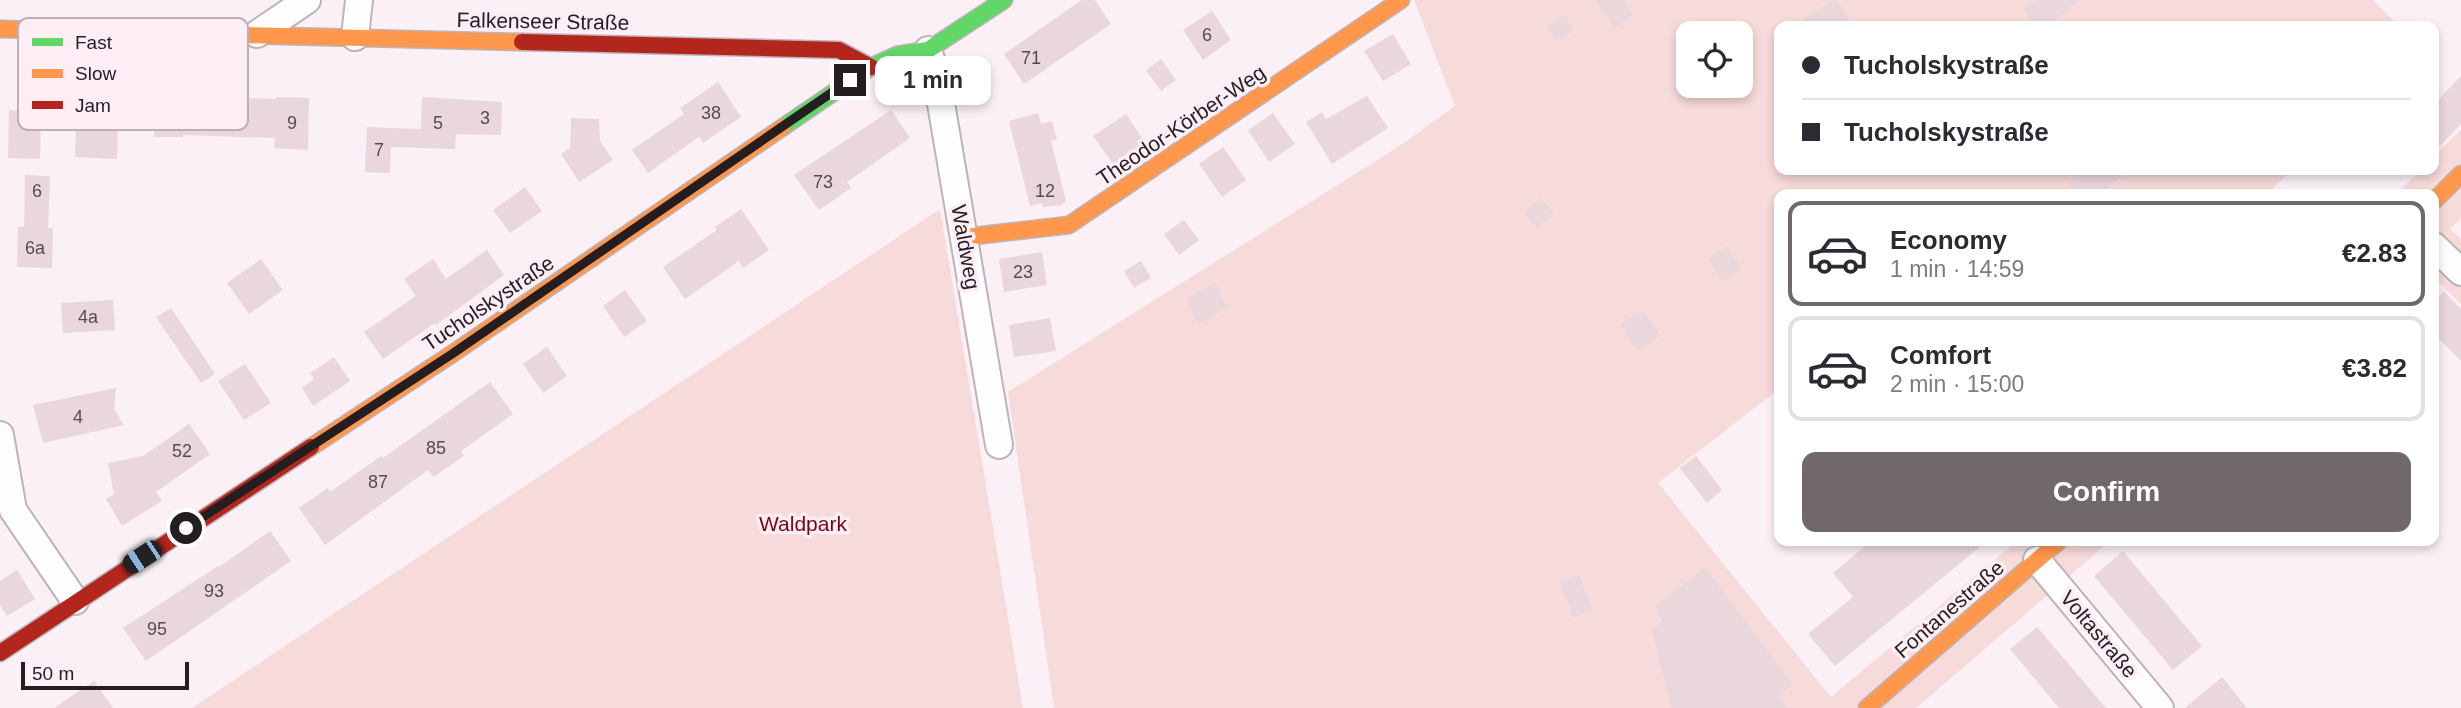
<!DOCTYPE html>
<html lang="en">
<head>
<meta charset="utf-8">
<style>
  body { margin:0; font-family:Helvetica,sans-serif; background:#f2f2f3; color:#2b2b33; height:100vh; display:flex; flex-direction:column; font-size:26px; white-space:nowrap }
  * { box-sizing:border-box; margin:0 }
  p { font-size:23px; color:#7c7c81 }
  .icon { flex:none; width:38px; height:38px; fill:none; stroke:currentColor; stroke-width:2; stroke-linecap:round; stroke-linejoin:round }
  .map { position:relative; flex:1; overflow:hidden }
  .side { position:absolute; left:1774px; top:189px; width:665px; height:357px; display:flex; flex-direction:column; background:#fff; border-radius:14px; box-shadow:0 4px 10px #0003 }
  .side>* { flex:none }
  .banner { position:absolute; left:1774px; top:21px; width:665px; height:154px; border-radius:14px; box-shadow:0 4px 10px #0003; display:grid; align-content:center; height:154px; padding:0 28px; background:#fff }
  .fabs { position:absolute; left:1676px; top:21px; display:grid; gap:14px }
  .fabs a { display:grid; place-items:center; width:77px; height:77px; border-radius:14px; background:#fff; box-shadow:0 4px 10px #0003; font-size:35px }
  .scale { position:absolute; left:21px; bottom:18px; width:168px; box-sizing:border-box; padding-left:7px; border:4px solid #251e21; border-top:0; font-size:19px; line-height:24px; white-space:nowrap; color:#251e21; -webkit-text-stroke:5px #fdedf4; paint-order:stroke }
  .end { position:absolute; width:32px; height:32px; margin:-16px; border:9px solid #251e21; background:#fff; box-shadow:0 0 0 4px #fff }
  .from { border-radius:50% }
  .bubble { position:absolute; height:49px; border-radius:14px; background:#fff; box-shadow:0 4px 10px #0003; font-size:23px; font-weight:700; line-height:49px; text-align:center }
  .car { position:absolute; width:21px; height:42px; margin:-21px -10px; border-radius:9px; box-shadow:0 0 5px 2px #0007; background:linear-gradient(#222 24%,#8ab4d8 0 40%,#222 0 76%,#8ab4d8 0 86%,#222 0) }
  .banner b { display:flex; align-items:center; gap:24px; height:66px; font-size:26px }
  .banner b+b { border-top:2px solid #e1e1e2 }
  .banner i { width:18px; height:18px; background:#2b2b33 }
  ul { padding:12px 0 0; list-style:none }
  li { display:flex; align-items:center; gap:21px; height:105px; margin:0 14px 10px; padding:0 14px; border:4px solid #e1e1e2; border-radius:14px }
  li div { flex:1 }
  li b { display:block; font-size:26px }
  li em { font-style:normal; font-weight:700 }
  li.selected { border-color:#70686b }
  li>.icon { width:63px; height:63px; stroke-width:1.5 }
  .action { display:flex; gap:14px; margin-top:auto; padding:14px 28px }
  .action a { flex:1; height:80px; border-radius:14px; background:#70686b; color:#fff; font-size:28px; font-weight:700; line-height:80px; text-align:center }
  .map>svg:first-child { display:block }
  .green { fill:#f7dada; fill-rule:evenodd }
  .building { fill:#ead7dc }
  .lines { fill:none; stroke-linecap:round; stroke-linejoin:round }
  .street-casing { stroke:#bcb4b8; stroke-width:30 }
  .fast-casing { stroke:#bcb4b8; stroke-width:19 }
  .slow-casing { stroke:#bcb4b8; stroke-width:19 }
  .jam-casing { stroke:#bcb4b8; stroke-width:19 }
  .street { stroke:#fefdfe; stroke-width:26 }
  .fast { stroke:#63d668; stroke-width:16 }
  .slow { stroke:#ff974d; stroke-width:16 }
  .jam { stroke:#b3261e; stroke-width:16 }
  .route { stroke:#251e21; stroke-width:9 }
  .labels { text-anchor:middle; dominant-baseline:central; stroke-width:7; stroke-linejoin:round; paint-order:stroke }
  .number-label { font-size:18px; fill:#564c50 }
  .street-label { font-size:21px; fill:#251e21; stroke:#fdedf4 }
  .park-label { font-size:21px; fill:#79070f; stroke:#fdedf4 }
  .key { fill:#fdedf4; stroke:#bcafb5; stroke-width:2 }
  .key-label { font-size:19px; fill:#251e21 }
</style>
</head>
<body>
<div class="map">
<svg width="2461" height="708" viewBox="0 0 2461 708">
  <rect width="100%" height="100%" fill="#faf0f5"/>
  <!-- green -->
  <path class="green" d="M 1414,0 L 2373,0 L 2399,26 L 1780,26 L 1780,170 L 2292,170 L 2267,194 L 1780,194 L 1780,388 L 1658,483 L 1831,697 L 2017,541 L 2110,541 L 1916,708 L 1054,708 L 1008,392 L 1395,149 L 1455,106 ZM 1689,33 L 1741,33 L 1741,86 L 1689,86 Z
    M 2461,130 L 2461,218 L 2450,229 L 2461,239 L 2461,304 L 2434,278 L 2434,194 L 2396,194 L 2421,170 L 2434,170 L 2434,156 Z
    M 940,209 L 1023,708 L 192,708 Z"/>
  <!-- building -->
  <path class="building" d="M 1082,0 L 1095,0 L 1111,24 L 1024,84 L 1004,54 Z
    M 1595,0 L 1624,0 L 1634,15 L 1615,28 Z
    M 1833,0 L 1837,0 L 1853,26 L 1793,26 Z
    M 2037,0 L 2079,0 L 2048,26 L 2035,26 L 2023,10 Z
    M 1212,11 L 1231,40 L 1203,60 L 1183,30 Z
    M 1565,15 L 1574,31 L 1556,41 L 1546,26 Z
    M 1393,34 L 1411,64 L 1383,81 L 1364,51 Z
    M 1161,59 L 1176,80 L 1161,91 L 1146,70 Z
    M 2461,76 L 2461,124 L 2434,152 L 2434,104 Z
    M 718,82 L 741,117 L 703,143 L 699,137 L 648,173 L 632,150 L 684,114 L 680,108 Z
    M 77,92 L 119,93 L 117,159 L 75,157 Z
    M 155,92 L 184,92 L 184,96 L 276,99 L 276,97 L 309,98 L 308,150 L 274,148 L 275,138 L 183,135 L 183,137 L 154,137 Z
    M 1367,96 L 1388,128 L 1332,164 L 1306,122 L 1322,112 L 1326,119 Z
    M 422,97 L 502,102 L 501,135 L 456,134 L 455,149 L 391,147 L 390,173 L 365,172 L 367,127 L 421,129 Z
    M 9,110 L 41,111 L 40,159 L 8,158 Z
    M 891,110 L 910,138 L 847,182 L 851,188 L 819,210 L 794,175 Z
    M 1038,113 L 1041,124 L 1052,121 L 1057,140 L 1051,141 L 1066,201 L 1061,205 L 1043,207 L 1042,203 L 1030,206 L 1009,121 Z
    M 1273,113 L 1295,144 L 1269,162 L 1248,130 Z
    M 1126,114 L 1147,146 L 1116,168 L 1093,136 Z
    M 571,118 L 599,119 L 600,141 L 613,160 L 579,182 L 561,154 L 570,148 Z
    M 1223,147 L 1246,180 L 1222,197 L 1199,164 Z
    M 2066,170 L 2132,170 L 2098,194 L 2078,194 L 2069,184 L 2074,179 Z
    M 25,175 L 50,176 L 48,228 L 53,228 L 52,268 L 17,267 L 18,227 L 24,227 Z
    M 525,187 L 542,211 L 510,233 L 493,210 Z
    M 1541,198 L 1554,213 L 1537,228 L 1524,212 Z
    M 741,209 L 769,250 L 743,268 L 739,261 L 685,299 L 663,267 L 717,230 L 715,227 Z
    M 1184,220 L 1199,240 L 1179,255 L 1164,234 Z
    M 1727,246 L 1742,268 L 1723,281 L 1708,259 Z
    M 487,250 L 504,275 L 436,325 L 435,323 L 383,359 L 364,332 L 416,296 L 404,279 L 433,259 L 446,279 Z
    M 1042,252 L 1047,285 L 1004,292 L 999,259 Z
    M 261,259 L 283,290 L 249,314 L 227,283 Z
    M 1141,261 L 1151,278 L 1134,288 L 1124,271 Z
    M 1215,283 L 1228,307 L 1199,324 L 1186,299 Z
    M 625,290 L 647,321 L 624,337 L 603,306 Z
    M 2444,291 L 2461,309 L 2461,361 L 2434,334 L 2434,301 Z
    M 113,300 L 115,330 L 63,333 L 61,303 Z
    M 171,308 L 215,374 L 201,383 L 156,317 Z
    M 1644,311 L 1660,336 L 1637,350 L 1620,324 Z
    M 1050,318 L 1056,351 L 1014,357 L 1009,325 Z
    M 547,347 L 567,376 L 543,393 L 523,364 Z
    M 334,357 L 350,381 L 313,406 L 302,388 L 314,379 L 310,373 Z
    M 245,364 L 271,403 L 244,420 L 218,381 Z
    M 490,382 L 513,414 L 461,451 L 464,456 L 433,477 L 428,470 L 325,545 L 299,508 L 328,488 L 330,492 L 381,456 L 383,458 Z
    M 116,388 L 114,409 L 124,425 L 43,443 L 33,405 Z
    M 189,424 L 210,454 L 156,492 L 162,501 L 122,526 L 106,499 L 114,494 L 108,463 L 143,456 Z
    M 1696,456 L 1722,490 L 1707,503 L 1680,468 Z
    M 270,531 L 291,561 L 146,661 L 123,628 L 218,566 L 219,567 Z
    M 1871,541 L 1987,541 L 1835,666 L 1808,634 L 1853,597 L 1833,573 Z
    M 2123,551 L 2202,646 L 2173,670 L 2094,576 Z
    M 1705,567 L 1793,684 L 1778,697 L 1789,708 L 1671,708 L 1652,630 L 1662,621 L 1654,607 Z
    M 17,570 L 35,599 L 7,616 L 0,605 L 0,581 Z
    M 1579,575 L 1593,610 L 1574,618 L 1559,583 Z
    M 2037,627 L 2106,708 L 2059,708 L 2010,649 Z
    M 2222,677 L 2247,708 L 2185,708 Z
    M 94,681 L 113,708 L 54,708 Z"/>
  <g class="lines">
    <defs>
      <path id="street" d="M 257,34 L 307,0
        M 355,37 L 359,0
        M 928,50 L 936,74 L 999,445
        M 2434,246 L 2461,272
        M 0,435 L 13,510 L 75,601
        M 2037,560 L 2160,708"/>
      <path id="fast" d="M 783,127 L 871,67 L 897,55 L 928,50 L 1004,0"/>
      <path id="slow" d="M 0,29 L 522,42
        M 2434,201 L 2461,174
        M 965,237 L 1069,225 L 1401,0
        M 311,447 L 452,354 L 783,127
        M 1867,708 L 2059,541"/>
      <path id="jam" d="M 522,42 L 839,50 L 871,67
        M 0,653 L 311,447"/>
    </defs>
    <!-- street casing -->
    <use href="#street" class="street-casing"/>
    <!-- fast casing -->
    <use href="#fast" class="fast-casing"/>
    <!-- slow casing -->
    <use href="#slow" class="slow-casing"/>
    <!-- jam casing -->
    <use href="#jam" class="jam-casing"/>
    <!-- street -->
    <use href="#street" class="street"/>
    <!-- fast -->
    <use href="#fast" class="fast"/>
    <!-- slow -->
    <use href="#slow" class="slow"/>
    <!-- jam -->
    <use href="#jam" class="jam"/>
  </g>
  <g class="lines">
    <!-- route -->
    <path class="route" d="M 186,528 L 452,354 L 850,80"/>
  </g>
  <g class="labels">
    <!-- number labels -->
    <g class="number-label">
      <text x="1207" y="35">6</text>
      <text x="1031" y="58">71</text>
      <text x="711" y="113">38</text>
      <text x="485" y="118">3</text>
      <text x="292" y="123">9</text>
      <text x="438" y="123">5</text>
      <text x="379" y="150">7</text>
      <text x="823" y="182">73</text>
      <text x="37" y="191">6</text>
      <text x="1045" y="191">12</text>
      <text x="35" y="248">6a</text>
      <text x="1023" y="272">23</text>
      <text x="88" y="317">4a</text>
      <text x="78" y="417">4</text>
      <text x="436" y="448">85</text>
      <text x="182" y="451">52</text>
      <text x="378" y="482">87</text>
      <text x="214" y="591">93</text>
      <text x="157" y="629">95</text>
    </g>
    <!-- street labels -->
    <g class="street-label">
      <text transform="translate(543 21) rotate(1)">Falkenseer Straße</text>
      <text transform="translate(1181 125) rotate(-34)">Theodor-Körber-Weg</text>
      <text transform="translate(966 247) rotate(80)">Waldweg</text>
      <text transform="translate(488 303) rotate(-34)">Tucholskystraße</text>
      <text transform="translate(1949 609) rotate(-41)">Fontanestraße</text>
      <text transform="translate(2099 634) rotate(50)">Voltastraße</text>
    </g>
    <!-- park labels -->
    <g class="park-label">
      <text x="803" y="523">Waldpark</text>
    </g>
  </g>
  <!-- legend -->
  <rect x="18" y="18" width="230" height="112" rx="10" class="key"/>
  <rect x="32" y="38" width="31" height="8" fill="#63d668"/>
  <rect x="32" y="69" width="31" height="9" fill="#ff974d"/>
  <rect x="32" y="101" width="31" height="8" fill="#b3261e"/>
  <g class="key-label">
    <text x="75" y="49">Fast</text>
    <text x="75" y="80">Slow</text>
    <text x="75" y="112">Jam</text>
  </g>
</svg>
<div class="fabs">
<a><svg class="icon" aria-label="locate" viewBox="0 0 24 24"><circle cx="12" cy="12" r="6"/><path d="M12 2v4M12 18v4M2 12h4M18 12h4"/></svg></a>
</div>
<div class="scale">50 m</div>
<i class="end from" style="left:186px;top:528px"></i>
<i class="end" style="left:850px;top:80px"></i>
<div class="bubble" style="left:875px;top:56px;width:116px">1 min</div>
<i class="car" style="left:142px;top:557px;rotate:237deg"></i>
<div class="banner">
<b><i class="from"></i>Tucholskystraße</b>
<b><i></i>Tucholskystraße</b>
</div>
<section class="side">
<ul>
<li class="selected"><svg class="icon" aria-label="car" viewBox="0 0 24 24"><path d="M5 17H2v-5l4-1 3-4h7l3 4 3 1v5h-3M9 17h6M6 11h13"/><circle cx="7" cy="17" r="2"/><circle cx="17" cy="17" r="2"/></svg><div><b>Economy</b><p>1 min · 14:59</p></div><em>€2.83</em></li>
<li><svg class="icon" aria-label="car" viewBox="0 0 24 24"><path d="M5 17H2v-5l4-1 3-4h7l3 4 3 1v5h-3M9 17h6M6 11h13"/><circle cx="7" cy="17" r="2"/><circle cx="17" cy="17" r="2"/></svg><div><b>Comfort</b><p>2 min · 15:00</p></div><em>€3.82</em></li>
</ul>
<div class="action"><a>Confirm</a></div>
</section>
</div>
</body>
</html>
